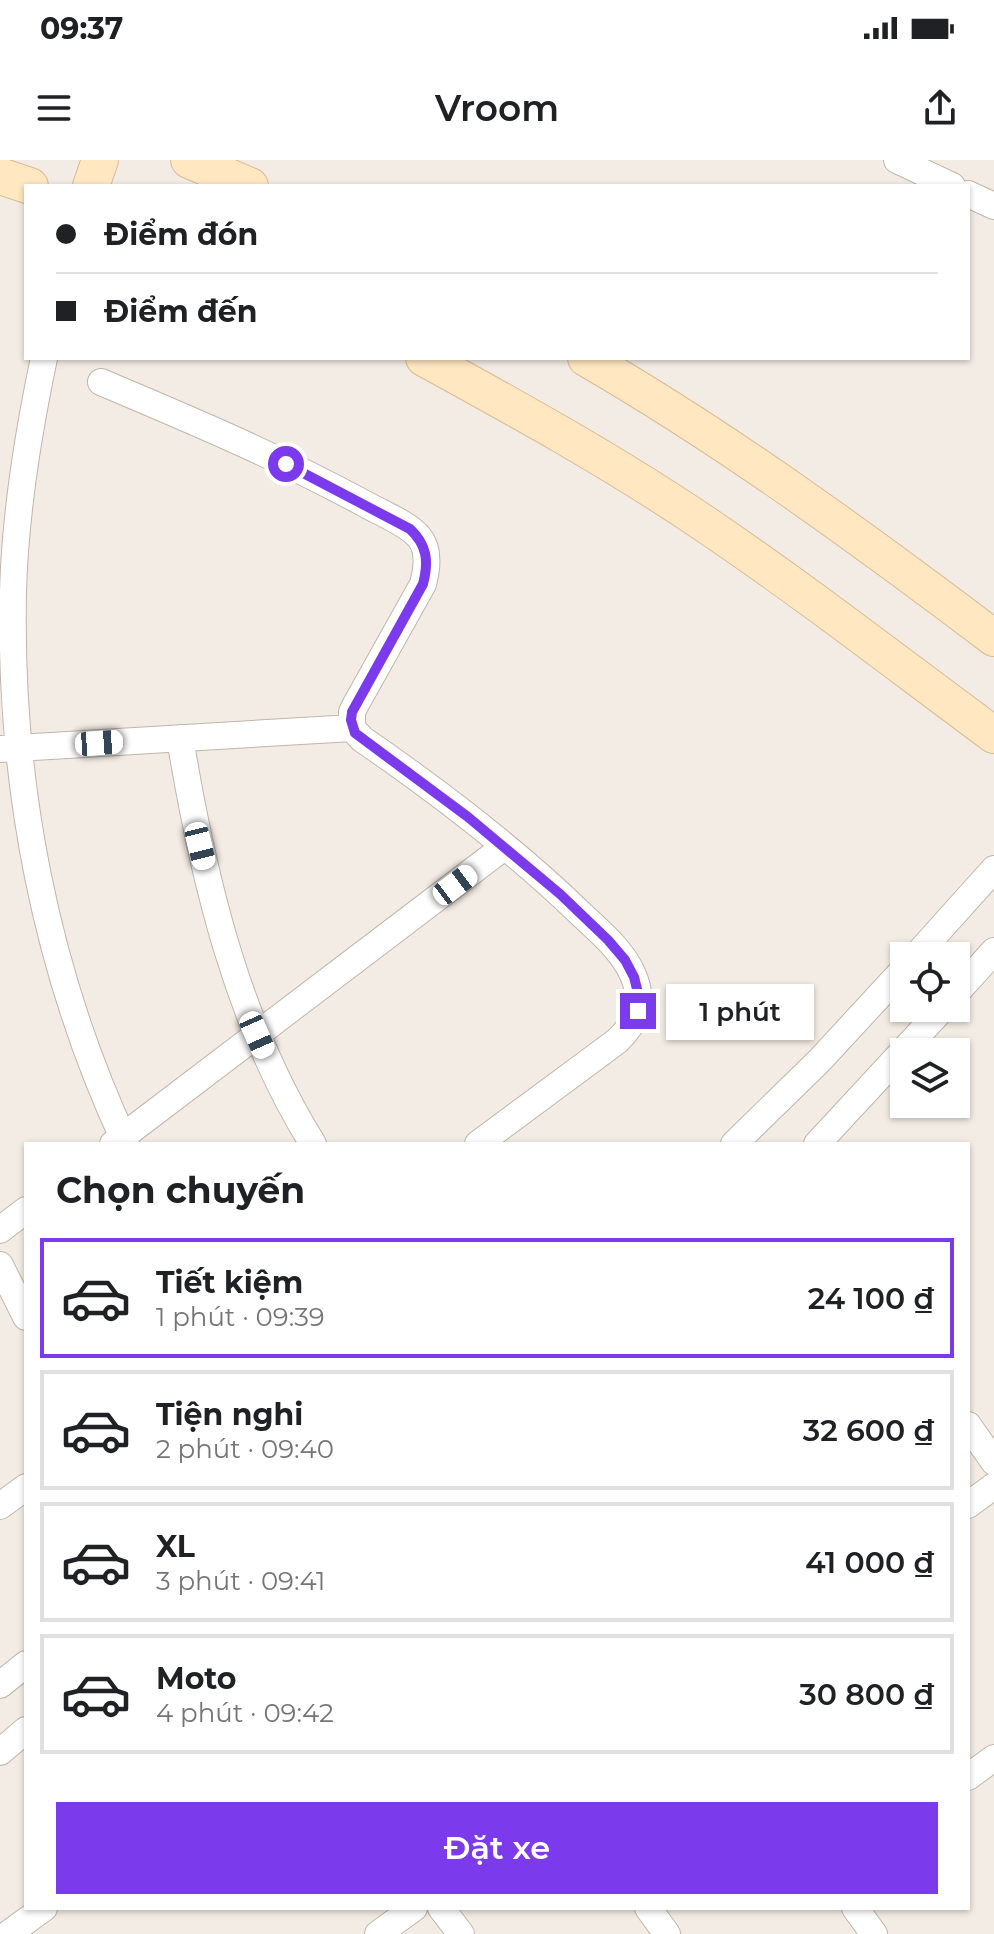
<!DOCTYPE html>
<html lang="vi">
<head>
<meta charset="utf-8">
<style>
  body { margin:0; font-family:Montserrat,sans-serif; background:#f2f2f2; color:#202124; height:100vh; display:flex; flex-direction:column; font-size:30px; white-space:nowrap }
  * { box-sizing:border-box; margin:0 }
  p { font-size:26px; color:#757577 }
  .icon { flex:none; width:44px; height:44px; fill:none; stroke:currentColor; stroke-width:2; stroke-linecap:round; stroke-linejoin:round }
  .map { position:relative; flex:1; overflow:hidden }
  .sheet { position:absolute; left:24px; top:982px; width:946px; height:768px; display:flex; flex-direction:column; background:#fff; border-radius:0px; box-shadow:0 2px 6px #0004 }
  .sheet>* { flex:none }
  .top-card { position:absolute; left:24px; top:24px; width:946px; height:176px; border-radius:0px; box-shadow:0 2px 6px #0004; display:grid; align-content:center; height:176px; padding:0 32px; background:#fff }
  .buttons { position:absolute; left:890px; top:782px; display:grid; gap:16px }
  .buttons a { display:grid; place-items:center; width:80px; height:80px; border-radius:0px; background:#fff; box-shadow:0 2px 6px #0004; font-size:40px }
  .end { position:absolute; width:36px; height:36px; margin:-18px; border:10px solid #7c3aed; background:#fff; box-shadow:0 0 0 4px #fff }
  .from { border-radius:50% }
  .bubble { position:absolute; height:56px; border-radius:0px; background:#fff; box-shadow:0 2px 6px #0004; font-size:26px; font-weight:600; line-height:56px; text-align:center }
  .car { position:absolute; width:24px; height:48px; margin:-24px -12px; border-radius:10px; box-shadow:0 0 6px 2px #0007; background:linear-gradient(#fff 24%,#345 0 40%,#fff 0 76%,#345 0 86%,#fff 0) }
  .top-card b { display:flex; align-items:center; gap:28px; height:76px; font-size:30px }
  .top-card b+b { border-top:2px solid #e0e0e0 }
  .top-card i { width:20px; height:20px; background:#202124 }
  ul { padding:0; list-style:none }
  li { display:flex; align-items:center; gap:24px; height:120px; margin:0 16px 12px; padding:0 16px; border:4px solid #e0e0e0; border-radius:0px }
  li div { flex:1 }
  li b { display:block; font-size:30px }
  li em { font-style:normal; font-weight:600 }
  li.current { border-color:#7c3aed }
  li>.icon { width:72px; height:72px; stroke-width:1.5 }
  h2 { padding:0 32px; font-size:36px; line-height:96px }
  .primary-button { display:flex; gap:16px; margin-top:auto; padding:16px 32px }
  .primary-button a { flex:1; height:92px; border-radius:0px; background:#7c3aed; color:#fff; font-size:32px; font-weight:600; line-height:92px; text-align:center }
  .status { display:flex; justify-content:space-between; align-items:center; height:56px; padding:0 40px; background:#fff; direction:ltr }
  .status svg { height:22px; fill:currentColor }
  header { display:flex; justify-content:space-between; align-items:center; height:104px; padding:0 32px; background:#fff; font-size:36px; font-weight:600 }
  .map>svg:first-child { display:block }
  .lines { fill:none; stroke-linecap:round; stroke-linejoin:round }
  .street-casing { stroke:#c1b5aa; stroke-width:28 }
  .secondary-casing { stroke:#d8bb94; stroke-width:38 }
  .street { stroke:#fff; stroke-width:26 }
  .secondary { stroke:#ffe7c2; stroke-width:36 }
  .route { stroke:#7c3aed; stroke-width:10 }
</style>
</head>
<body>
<div class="status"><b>09:37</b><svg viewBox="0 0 49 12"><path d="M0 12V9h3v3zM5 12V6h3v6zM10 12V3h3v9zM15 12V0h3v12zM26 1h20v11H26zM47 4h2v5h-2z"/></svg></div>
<header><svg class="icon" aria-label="menu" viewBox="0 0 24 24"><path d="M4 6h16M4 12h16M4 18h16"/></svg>Vroom<svg class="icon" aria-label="share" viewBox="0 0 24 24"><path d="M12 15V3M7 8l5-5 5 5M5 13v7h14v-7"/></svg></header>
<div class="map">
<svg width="994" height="1774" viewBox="0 0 994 1774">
  <rect width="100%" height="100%" fill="#f3ece4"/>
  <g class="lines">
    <defs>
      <path id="street" d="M 897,0 L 952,26
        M 968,34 L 994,46
        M 44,198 C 28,274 15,354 13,432 C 9,621 45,812 126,984
        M 101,222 C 191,260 281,298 367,345 C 383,354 407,363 419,377 C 430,390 427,409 423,424 L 356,544 L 352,552 L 352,568 L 362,579 C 439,632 515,690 582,755 C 601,773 623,791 633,815 C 645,842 637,862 617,881 L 478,984
        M 180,578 C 203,718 237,862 313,984
        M 0,589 L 352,568
        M 916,796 L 994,709
        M 956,833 L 994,791
        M 113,984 L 504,687
        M 734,984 L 820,900 L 904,809
        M 817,984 L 943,848
        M 0,1070 L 26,1050
        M 0,1105 L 26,1157
        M 968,1265 L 994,1302
        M 968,1345 L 994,1326
        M 0,1346 L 26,1327
        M 0,1525 L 26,1504
        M 0,1592 L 26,1570
        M 968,1617 L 994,1598
        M 441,1748 L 461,1774
        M 648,1748 L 667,1774
        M 855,1748 L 874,1774
        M 8,1774 L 44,1748
        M 378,1774 L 414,1748"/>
      <path id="secondary" d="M 189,0 L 250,26
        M 0,16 L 30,26
        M 91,26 L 100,0
        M 424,198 C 519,250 615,303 705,364 C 804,431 898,504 994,575
        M 586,198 C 729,281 863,379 994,478"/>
    </defs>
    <!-- street casing -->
    <use href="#street" class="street-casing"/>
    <!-- secondary casing -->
    <use href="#secondary" class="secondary-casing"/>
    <!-- street -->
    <use href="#street" class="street"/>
    <!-- secondary -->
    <use href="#secondary" class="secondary"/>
  </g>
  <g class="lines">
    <!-- route -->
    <path class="route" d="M 286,304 L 410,369 C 427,385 429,401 423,424 L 352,552 L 351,560 L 355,573 L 468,657 L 560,734 L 608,780 L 625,800 L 634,817 L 638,833 L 638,851"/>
  </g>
</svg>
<div class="buttons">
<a><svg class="icon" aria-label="locate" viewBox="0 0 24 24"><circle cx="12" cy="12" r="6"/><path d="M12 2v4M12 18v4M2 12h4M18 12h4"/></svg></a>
<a><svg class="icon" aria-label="layers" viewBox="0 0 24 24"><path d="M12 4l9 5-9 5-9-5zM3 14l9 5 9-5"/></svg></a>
</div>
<i class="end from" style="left:286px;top:304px"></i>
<i class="end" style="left:638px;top:851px"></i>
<div class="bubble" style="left:666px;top:824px;width:148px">1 phút</div>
<i class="car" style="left:99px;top:583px;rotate:86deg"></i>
<i class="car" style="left:200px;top:686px;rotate:166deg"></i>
<i class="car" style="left:455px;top:725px;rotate:53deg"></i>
<i class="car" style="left:257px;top:875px;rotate:156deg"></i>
<div class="top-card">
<b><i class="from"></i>Điểm đón</b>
<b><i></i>Điểm đến</b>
</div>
<section class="sheet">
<h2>Chọn chuyến</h2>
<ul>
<li class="current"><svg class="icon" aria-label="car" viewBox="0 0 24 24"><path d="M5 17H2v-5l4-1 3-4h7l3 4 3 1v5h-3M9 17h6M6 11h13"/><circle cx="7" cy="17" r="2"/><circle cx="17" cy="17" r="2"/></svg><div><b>Tiết kiệm</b><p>1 phút · 09:39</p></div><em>24 100 ₫</em></li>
<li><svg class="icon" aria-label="car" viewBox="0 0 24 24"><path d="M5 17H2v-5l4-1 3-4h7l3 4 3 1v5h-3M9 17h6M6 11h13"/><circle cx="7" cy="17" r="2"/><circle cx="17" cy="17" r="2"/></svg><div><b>Tiện nghi</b><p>2 phút · 09:40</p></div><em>32 600 ₫</em></li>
<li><svg class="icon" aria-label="car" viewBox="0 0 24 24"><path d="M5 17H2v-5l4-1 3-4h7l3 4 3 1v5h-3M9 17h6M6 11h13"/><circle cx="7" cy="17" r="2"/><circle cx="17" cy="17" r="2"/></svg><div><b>XL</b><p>3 phút · 09:41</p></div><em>41 000 ₫</em></li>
<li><svg class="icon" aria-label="car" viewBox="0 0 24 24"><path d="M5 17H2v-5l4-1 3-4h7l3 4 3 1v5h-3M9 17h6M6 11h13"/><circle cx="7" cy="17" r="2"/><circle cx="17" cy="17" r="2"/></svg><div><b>Moto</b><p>4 phút · 09:42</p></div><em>30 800 ₫</em></li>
</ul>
<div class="primary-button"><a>Đặt xe</a></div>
</section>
</div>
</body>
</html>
